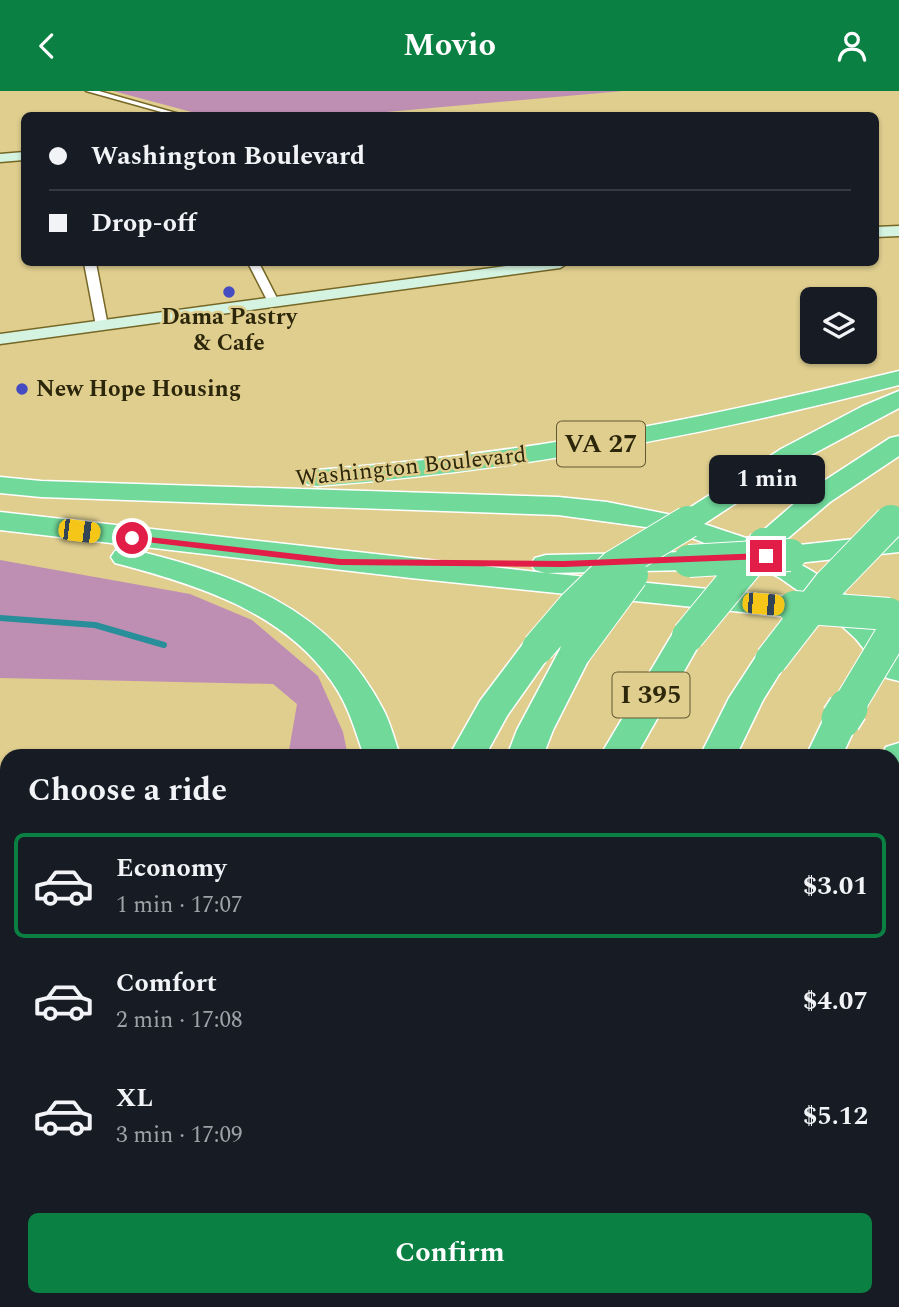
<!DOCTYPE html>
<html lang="en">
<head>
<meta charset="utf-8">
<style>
  body { margin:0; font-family:Spectral,serif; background:#20242c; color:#f1f3f6; height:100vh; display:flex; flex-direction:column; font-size:26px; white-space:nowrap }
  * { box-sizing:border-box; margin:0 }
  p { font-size:23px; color:#9ea1a6 }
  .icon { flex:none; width:38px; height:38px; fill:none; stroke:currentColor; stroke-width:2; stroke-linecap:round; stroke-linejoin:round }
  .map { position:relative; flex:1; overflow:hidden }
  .drawer { position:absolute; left:0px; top:658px; width:900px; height:558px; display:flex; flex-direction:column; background:#171b24; border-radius:21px 21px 0 0; box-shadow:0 2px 5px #0004 }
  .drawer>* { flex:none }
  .top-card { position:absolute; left:21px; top:21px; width:858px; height:154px; border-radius:10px; box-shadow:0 2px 5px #0004; display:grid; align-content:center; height:154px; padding:0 28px; background:#171b24 }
  .tools { position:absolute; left:800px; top:196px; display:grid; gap:14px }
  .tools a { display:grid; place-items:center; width:77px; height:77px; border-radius:10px; background:#171b24; box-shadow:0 2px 5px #0004; font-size:35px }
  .end { position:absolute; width:32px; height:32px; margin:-16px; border:9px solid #e11d48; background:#fff; box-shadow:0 0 0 4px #fff }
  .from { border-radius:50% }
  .bubble { position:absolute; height:49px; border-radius:10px; background:#171b24; box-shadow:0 2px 5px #0004; font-size:23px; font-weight:700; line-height:49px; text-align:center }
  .car { position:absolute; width:21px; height:42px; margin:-21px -10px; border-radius:9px; box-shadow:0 0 5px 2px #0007; background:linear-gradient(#f5c518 24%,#345 0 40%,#f5c518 0 76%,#345 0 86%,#f5c518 0) }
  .top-card b { display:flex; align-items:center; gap:24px; height:66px; font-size:26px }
  .top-card b+b { border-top:2px solid #363941 }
  .top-card i { width:18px; height:18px; background:#f1f3f6 }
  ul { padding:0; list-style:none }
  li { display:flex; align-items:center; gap:21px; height:105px; margin:0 14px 10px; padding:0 14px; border:4px solid transparent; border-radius:10px }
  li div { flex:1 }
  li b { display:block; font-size:26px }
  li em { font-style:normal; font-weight:700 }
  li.selected { border-color:#0b8043 }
  li>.icon { width:63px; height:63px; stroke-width:1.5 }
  h2 { padding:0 28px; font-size:32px; line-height:84px }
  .primary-button { display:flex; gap:14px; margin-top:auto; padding:14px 28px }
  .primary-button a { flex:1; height:80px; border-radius:10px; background:#0b8043; color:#fff; font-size:28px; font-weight:700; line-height:80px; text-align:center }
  header { display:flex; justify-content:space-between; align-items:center; height:91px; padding:0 28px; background:#0b8043; color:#fff; font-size:32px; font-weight:700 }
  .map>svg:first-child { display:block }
  .green { fill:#bf8fb3 }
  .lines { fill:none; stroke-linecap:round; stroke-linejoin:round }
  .stream { stroke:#288e99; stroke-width:6 }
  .street-casing { stroke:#766727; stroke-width:3 }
  .secondary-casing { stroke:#766727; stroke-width:3 }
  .highway-casing { stroke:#fff; stroke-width:3 }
  .street { fill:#fff; fill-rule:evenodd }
  .secondary { fill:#d4f4e1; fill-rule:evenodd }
  .highway { fill:#71d99a; fill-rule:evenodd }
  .highway-bridge-far1-casing { stroke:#fff; stroke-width:34; stroke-linecap:butt }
  .highway-bridge-casing { stroke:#fff; stroke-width:42; stroke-linecap:butt }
  .highway-bridge-far1 { stroke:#71d99a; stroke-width:32 }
  .highway-bridge { stroke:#71d99a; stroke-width:39 }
  .route { fill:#e11d48 }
  .poi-dot { fill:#454bc0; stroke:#dfce8e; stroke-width:2.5 }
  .labels { text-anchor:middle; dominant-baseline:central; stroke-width:5; stroke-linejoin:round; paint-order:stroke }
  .far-poi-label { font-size:23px; font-weight:bold; fill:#2c260b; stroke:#dfce8e }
  .far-street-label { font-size:23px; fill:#2c260b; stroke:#dfce8e }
  .shield { fill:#dfce8e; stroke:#625832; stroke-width:2 }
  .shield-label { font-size:26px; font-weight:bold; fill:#2c260b }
</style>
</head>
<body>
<header><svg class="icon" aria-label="back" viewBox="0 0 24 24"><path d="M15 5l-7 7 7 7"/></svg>Movio<svg class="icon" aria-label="person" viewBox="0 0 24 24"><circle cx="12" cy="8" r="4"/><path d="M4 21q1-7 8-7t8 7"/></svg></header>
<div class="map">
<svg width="899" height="1216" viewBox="0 0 899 1216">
  <rect width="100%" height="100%" fill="#dfce8e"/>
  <!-- green -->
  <path class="green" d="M 113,0 L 623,0 L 364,23 L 335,21 L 329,24 L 203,24 Z
    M 0,469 L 190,503 L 252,529 L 318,585 L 343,641 L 348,665 L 288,665 L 297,613 L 273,593 L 0,587 Z"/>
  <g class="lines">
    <!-- stream -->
    <path class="stream" d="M 0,527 L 95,534 L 164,554"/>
    <defs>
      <path id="street" d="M 86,0 L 99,0 L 183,24 L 172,24 Z
        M 84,172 L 96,172 L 108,235 L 106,238 L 96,235 Z
        M 248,172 L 259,172 L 279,211 L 277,213 L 269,213 Z
        M 0,707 L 7,707 L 7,723 L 0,723 Z
        M 0,826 L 7,826 L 7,846 L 0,846 Z
        M 0,1179 L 7,1179 L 7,1209 L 0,1209 Z"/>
      <path id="secondary" d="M 24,61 L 24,69 L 0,71 L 0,63 Z
        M 899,135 L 899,145 L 875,146 L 875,136 Z
        M 528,172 L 568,172 L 560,177 L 0,253 L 0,243 Z"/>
      <path id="highway" d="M 899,280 L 899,294 C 707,344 515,380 317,395 L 307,393 L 303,387 L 307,381 L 317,379 C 518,364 704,328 899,280 Z
        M 899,300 L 899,317 L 800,370 L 704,433 L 752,449 L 810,399 L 890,347 L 899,345 L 899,365 L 830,411 L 773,460 L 777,461 L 779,458 L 790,455 L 899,443 L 899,461 L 798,472 C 837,493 871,523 899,557 L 899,590 L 887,587 L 856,548 L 820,515 L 780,487 L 737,465 L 692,447 L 653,437 L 558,424 L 41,406 L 0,402 L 0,386 L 41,390 L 558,406 L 607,411 L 677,425 L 781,358 L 863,315 Z
        M 0,421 L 545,482 L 535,479 L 531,473 L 535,467 L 546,464 L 689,461 L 700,464 L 704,470 L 700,476 L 689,479 L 547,482 L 790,506 L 801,509 L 806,516 L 801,523 L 790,526 L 411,487 L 0,439 Z
        M 126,457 C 233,483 330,514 384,620 C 391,634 395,650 400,665 L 364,665 C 355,639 348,613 332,591 C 283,520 195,493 115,472 L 111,466 L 115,460 Z
        M 688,534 L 700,537 L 704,545 L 636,665 L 600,665 L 676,537 Z
        M 538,546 L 550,549 L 555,557 L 507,625 L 485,665 L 449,665 L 480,610 L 526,549 Z
        M 576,549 L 588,552 L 593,560 L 553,639 L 543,665 L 507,665 L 517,639 L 559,560 L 564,552 Z
        M 771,558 L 783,561 L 788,569 L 763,609 L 736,665 L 700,665 L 729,607 L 759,561 Z
        M 841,615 L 854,619 L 859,628 L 842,665 L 806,665 L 828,619 Z
        M 899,652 L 899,691 L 892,693 L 892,665 L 881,665 L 886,656 Z
        M 220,1209 L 276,1209 L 274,1216 L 218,1216 Z
        M 403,1209 L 514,1209 L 513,1216 L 402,1216 Z
        M 566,1209 L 622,1209 L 621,1216 L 565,1216 Z
        M 688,1209 L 744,1209 L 744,1216 L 688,1216 Z
        M 746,1209 L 802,1209 L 802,1216 L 746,1216 Z"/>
    </defs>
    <!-- street casing -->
    <use href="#street" class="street-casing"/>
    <!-- secondary casing -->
    <use href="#secondary" class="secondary-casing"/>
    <!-- highway casing -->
    <use href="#highway" class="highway-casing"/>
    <!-- street -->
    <use href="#street" class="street"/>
    <!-- secondary -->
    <use href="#secondary" class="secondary"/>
    <!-- highway -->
    <use href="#highway" class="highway"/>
    <defs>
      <path id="highway-bridge-far1" d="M 689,470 L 790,464
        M 794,516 L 889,523
        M 688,545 L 764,453
        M 538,557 L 574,515 L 615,475 L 688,431
        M 576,560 L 632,484
        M 771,569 L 829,494 L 891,430
        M 847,618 L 899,531"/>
      <path id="highway-bridge" d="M 841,628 L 848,617"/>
    </defs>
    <!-- highway-bridge-far1 casing -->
    <use href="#highway-bridge-far1" class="highway-bridge-far1-casing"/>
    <!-- highway-bridge casing -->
    <use href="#highway-bridge" class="highway-bridge-casing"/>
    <!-- highway-bridge-far1 -->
    <use href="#highway-bridge-far1" class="highway-bridge-far1"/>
    <!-- highway-bridge -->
    <use href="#highway-bridge" class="highway-bridge"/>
  </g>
  <!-- route -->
  <path class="route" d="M 132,444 L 340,468 L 564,470 L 766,462 L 771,465 L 766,468 L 564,476 L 340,474 L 129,449 L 129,445 Z"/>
  <!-- markers -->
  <g class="poi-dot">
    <circle cx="229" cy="201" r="7"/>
    <circle cx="22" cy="298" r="7"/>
  </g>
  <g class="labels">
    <!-- far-poi labels -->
    <g class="far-poi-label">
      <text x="229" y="226">Dama Pastry<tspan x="229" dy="26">&amp; Cafe</tspan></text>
      <text x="36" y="298" text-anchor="start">New Hope Housing</text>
    </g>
    <!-- far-street labels -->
    <g class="far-street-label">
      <text transform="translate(411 376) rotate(-6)">Washington Boulevard</text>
    </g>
    <!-- shield labels -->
    <g class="shield">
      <rect x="557" y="330.5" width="88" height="45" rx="5"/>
      <rect x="612.5" y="581.5" width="77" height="45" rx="5"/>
    </g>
    <g class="shield-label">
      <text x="601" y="353">VA 27</text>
      <text x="651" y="604">I 395</text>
    </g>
  </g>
</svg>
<div class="tools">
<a><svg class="icon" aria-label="layers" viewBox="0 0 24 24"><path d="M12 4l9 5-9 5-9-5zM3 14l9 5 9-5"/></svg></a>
</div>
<i class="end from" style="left:132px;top:447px"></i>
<i class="end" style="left:766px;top:465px"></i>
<div class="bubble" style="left:709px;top:364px;width:116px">1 min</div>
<i class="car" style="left:79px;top:440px;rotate:97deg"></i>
<i class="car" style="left:763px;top:513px;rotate:95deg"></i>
<div class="top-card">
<b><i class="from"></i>Washington Boulevard</b>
<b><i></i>Drop-off</b>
</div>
<section class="drawer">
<h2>Choose a ride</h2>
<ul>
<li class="selected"><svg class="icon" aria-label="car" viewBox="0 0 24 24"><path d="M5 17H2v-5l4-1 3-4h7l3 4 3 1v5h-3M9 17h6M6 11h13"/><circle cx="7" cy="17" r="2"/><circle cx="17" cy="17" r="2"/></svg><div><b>Economy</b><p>1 min · 17:07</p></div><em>$3.01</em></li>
<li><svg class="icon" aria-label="car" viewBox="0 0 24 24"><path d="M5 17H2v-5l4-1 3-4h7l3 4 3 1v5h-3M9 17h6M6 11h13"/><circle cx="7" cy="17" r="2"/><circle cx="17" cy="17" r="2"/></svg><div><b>Comfort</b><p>2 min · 17:08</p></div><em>$4.07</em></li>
<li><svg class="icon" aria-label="car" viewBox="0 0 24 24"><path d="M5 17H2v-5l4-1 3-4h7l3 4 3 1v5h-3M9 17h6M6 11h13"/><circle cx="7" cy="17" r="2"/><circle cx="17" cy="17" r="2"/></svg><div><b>XL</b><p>3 min · 17:09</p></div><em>$5.12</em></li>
</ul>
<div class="primary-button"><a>Confirm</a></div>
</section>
</div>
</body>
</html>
